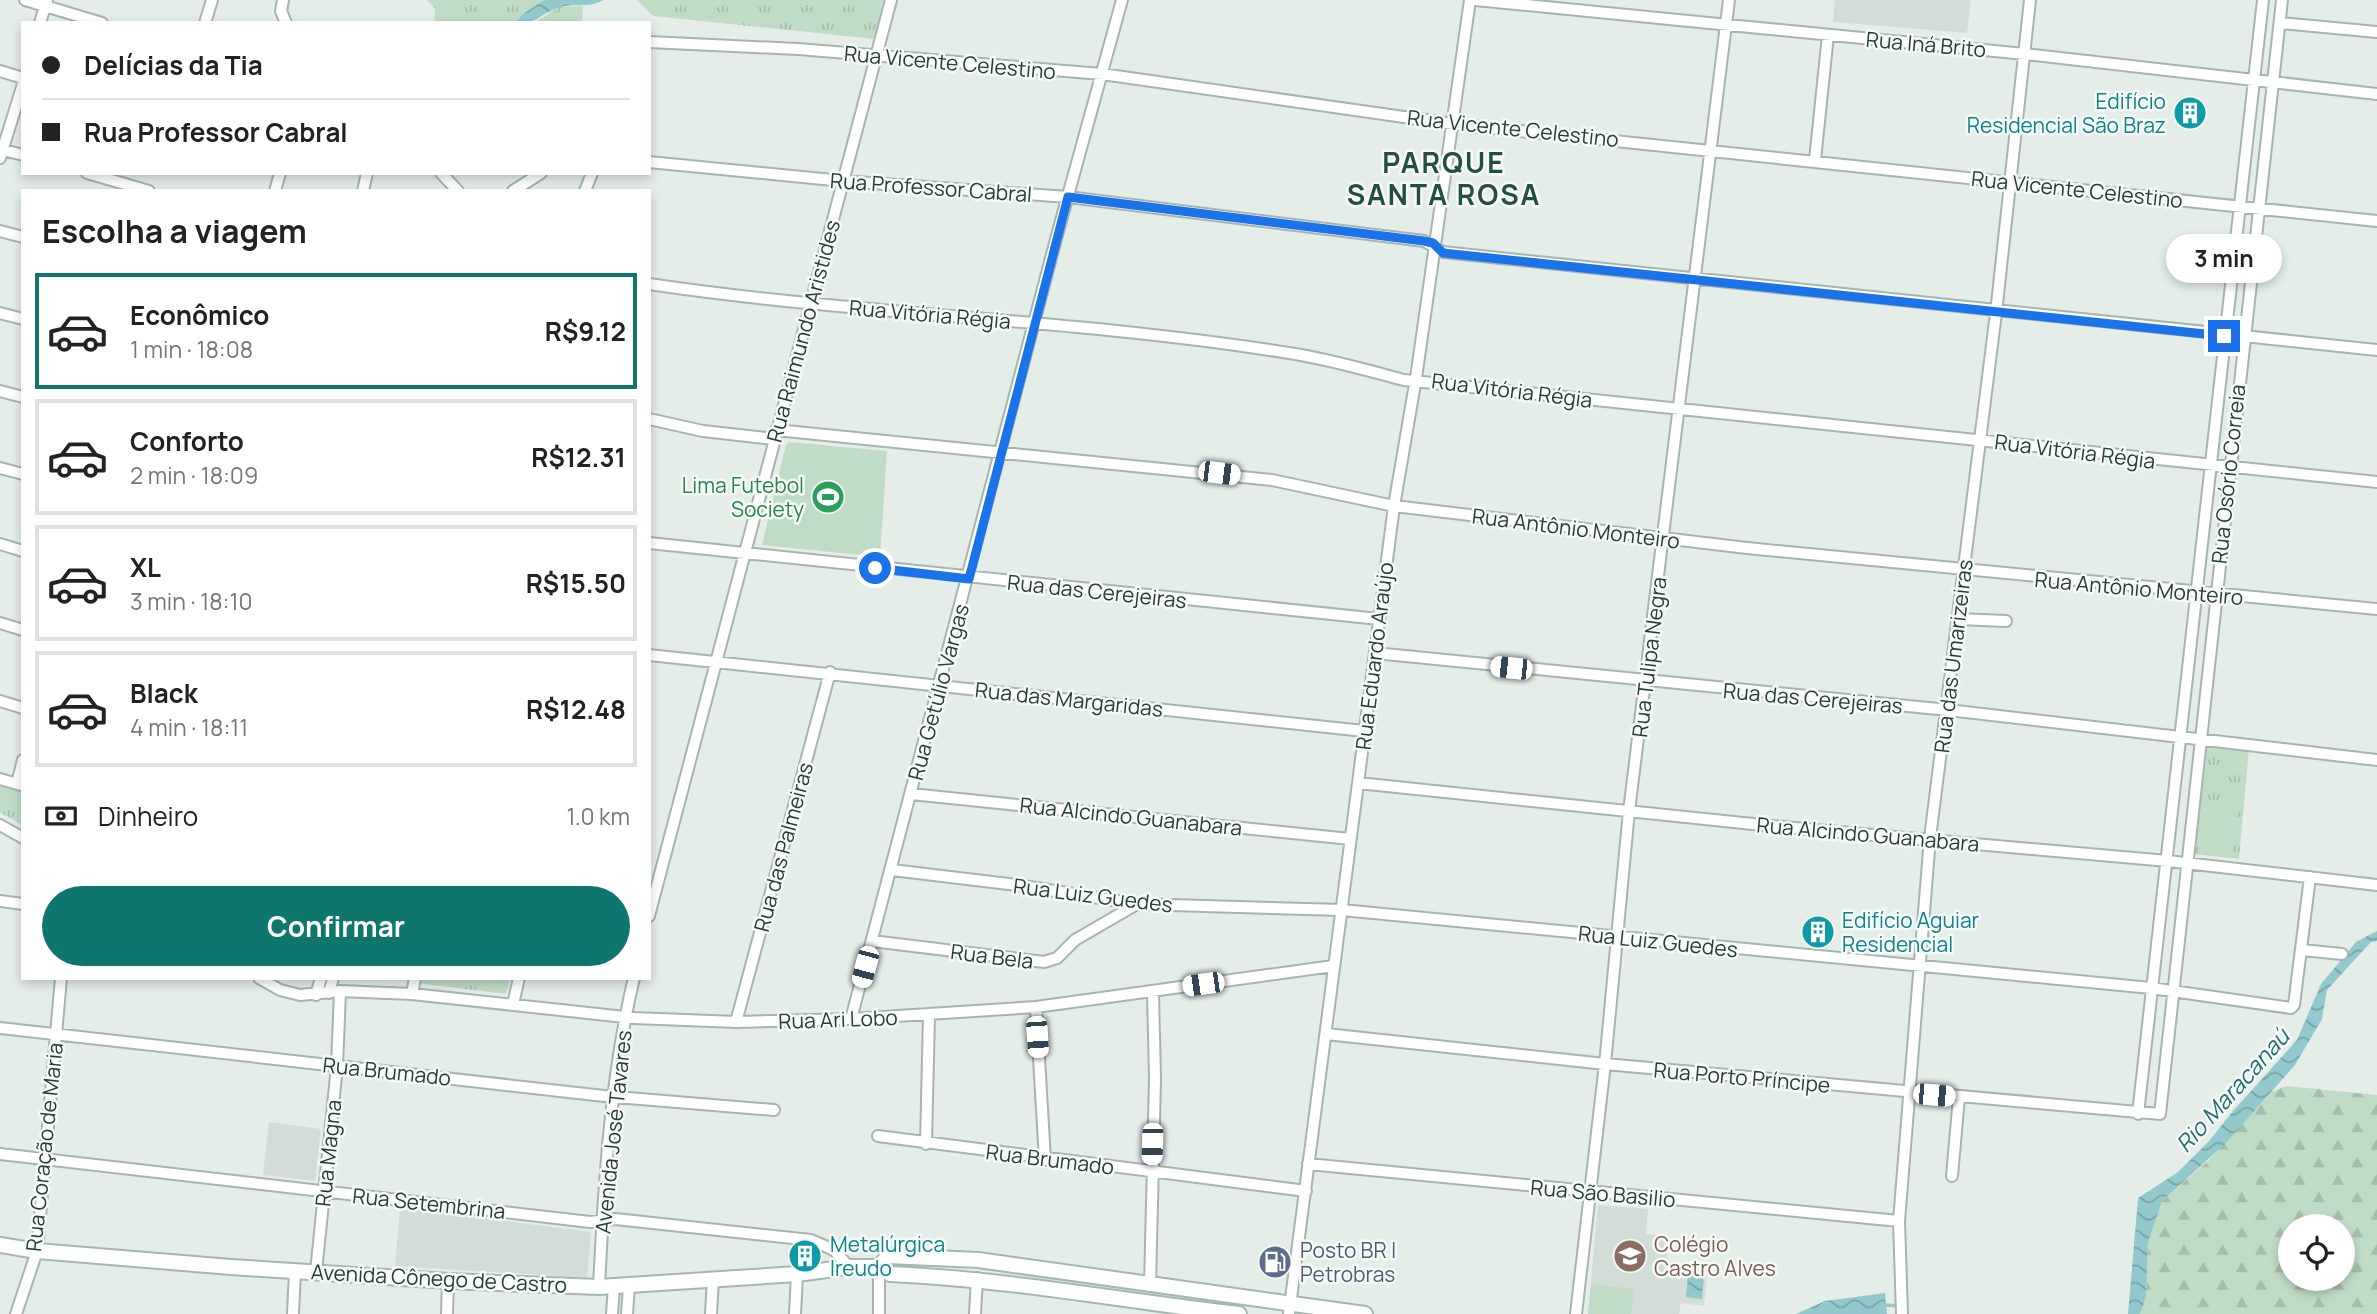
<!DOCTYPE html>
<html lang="pt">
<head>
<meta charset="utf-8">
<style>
  body { margin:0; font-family:Manrope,sans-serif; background:#f6f6f6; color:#222; height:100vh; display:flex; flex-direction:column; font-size:26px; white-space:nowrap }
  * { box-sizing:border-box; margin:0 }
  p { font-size:23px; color:#767676 }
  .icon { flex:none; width:38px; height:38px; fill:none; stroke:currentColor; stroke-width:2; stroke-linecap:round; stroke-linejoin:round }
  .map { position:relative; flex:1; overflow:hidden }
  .side { position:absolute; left:21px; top:189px; width:630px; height:791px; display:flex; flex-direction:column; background:#fff; border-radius:0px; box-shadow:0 4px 10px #0003 }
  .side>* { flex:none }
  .hud { position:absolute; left:21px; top:21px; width:630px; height:154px; border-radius:0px; box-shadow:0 4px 10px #0003; display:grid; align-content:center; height:154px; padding:0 21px; background:#fff }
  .controls { position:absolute; left:2278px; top:1214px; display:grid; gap:14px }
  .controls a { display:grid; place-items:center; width:77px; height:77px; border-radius:50%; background:#fff; box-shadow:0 4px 10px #0003; font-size:35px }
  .end { position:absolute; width:32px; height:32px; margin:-16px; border:9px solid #1a73e8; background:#fff; box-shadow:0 0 0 4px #fff }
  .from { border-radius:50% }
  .bubble { position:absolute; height:49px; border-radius:24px; background:#fff; box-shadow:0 4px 10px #0003; font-size:23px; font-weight:700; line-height:49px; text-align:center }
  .car { position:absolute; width:21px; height:42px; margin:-21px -10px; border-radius:9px; box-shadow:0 0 5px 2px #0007; background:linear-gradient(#fff 24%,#345 0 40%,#fff 0 76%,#345 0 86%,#fff 0) }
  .hud b { display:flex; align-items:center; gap:24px; height:66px; font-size:26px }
  .hud b+b { border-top:2px solid #e0e0e0 }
  .hud i { width:18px; height:18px; background:#222 }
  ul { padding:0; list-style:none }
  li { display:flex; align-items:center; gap:21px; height:116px; margin:0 14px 10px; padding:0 7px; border:4px solid #e0e0e0; border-radius:0px }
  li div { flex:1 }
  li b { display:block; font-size:26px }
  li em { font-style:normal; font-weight:700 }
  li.selected { border-color:#0f766e }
  li>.icon { width:63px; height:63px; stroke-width:1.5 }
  h2 { padding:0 21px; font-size:32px; line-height:84px }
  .pay { display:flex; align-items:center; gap:18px; height:77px; padding:0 21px; font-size:26px }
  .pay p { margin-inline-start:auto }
  .button { display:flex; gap:14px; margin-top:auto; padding:14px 21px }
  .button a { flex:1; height:80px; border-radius:42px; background:#0f766e; color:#fff; font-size:28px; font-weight:700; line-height:80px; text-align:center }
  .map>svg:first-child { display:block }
  .built { fill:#d3ddd8 }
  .grass { fill:url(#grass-tufts) }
  .forest { fill:url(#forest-firs); fill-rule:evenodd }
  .garden { fill:#c0dcc6 }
  .water { fill:url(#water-waves) }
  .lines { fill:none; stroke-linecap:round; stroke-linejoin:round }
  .stream { stroke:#93c8cd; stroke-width:3.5 }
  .street-casing { stroke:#a8b5af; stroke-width:14 }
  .secondary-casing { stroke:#a4b8b0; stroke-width:18 }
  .street { stroke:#fff; stroke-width:10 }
  .secondary { stroke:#fff; stroke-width:14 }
  .route { stroke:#1a73e8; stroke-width:9 }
  .labels { text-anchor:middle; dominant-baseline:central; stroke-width:5; stroke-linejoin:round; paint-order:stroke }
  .street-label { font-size:21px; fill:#263e35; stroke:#f6faf7 }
  .culture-label { font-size:21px; fill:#0d838f; stroke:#f6faf7; text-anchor:start }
  .leisure-label { font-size:21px; fill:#27864d; stroke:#f6faf7; text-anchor:end }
  .education-label { font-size:21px; fill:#785e54; stroke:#f6faf7; text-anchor:start }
  .service-label { font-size:21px; fill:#4e5e75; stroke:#f6faf7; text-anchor:start }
  .water-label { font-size:23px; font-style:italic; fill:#246d75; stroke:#f6faf7 }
  .district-label { font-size:28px; font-weight:bold; letter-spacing:2px; fill:#234e41; stroke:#f6faf7 }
</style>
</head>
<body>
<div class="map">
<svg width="2377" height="1314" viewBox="0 0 2377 1314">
  <defs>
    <pattern id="grass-tufts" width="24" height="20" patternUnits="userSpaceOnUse" patternTransform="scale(1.75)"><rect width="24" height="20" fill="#c0dcc6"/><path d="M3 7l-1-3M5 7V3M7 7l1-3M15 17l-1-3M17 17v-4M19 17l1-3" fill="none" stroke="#a5beab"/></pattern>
    <pattern id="forest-firs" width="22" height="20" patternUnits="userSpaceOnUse" patternTransform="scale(1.75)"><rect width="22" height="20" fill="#c0dcc6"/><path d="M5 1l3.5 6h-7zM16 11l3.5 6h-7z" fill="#a5beab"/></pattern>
    <pattern id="water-waves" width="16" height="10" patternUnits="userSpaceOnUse" patternTransform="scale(1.75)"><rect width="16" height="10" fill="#93c8cd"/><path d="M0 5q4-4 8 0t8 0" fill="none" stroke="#78a4a7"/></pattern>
  </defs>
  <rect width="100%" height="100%" fill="#e5ede9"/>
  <!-- built -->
  <path class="built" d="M 1835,0 L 1971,0 L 1967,33 L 1833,22 Z
    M 269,1122 L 321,1129 L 315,1181 L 263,1175 Z
    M 1598,1205 L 1648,1209 L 1646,1234 L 1669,1236 L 1666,1265 L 1708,1270 L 1704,1306 L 1681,1303 L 1679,1314 L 1588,1314 Z
    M 400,1207 L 591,1232 L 587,1278 L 395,1266 Z"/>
  <!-- grass -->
  <path class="grass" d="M 427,0 L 544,0 L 523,14 L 515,23 L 434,23 L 435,9 Z
    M 637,0 L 883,0 L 875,39 L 653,16 Z
    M 583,6 L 582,20 L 576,23 L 534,23 L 559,7 Z
    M 2204,742 L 2249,749 L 2239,859 L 2193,854 Z
    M 0,786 L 23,792 L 23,826 L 0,812 Z
    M 418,978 L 510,978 L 506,994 L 417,983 Z"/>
  <!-- forest -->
  <path class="forest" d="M 2286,1086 L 2377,1095 L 2377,1314 L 2140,1314 L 2146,1297 L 2148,1243 L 2162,1201 L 2209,1160 L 2272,1092 ZM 2291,1227 L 2343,1227 L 2343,1279 L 2291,1279 Z"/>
  <!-- garden -->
  <path class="garden" d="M 789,442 L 887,451 L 880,557 L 762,545 L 786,445 Z
    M 2206,803 L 2237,807 L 2232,852 L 2201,849 Z
    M 1591,1284 L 1634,1289 L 1631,1314 L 1588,1314 Z"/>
  <!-- water -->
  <path class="water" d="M 544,0 L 603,0 C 589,9 573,2 558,8 C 537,15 540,23 515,23 L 523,14 Z
    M 2377,931 L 2377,941 L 2371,942 L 2327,990 L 2322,1019 L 2295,1065 L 2226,1143 L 2162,1201 L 2148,1243 L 2146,1297 L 2140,1314 L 2128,1314 L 2138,1198 L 2178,1172 L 2209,1141 L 2233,1111 L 2297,1040 L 2321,984 L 2356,942 Z
    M 1688,1273 L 1704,1275 L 1702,1299 L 1686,1297 Z
    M 1885,1293 L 1887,1314 L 1796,1314 L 1825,1301 Z"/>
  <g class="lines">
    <!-- stream -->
    <path class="stream" d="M 1884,1305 L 1901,1306"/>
    <defs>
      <path id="street" d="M 25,0 L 102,23
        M 283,0 L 281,11 L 286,23
        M 1475,0 L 2025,54 L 2377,94
        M 40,23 L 47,0
        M 205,23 L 212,0
        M 2280,23 L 2377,32
        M 649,42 L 798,49 L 1102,74 L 1453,124 L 2377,221
        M 0,71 L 23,78
        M 0,149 L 23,155
        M 0,158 L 23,84
        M 1815,160 L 1828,35
        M 649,162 L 843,181 L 1068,197 L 1424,241 L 1443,252 L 2377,350
        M 87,173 L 149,191
        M 441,173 L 458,191
        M 275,191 L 280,173
        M 363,191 L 367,173
        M 513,191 L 541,173
        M 585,191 L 592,173
        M 0,231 L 23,237
        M 649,284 C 865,316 1085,319 1301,355 C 1335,361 1370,371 1404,380 L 2377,482
        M 0,313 L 23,319
        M 0,391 L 23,397
        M 649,419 L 703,431 L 774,439
        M 776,430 L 1272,480 L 1394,506 L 1747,548 L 2377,609
        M 0,468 L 23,474
        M 649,543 L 1379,619
        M 0,544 L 23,551
        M 1957,619 L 2006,621
        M 0,623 L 23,630
        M 1375,653 L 1948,710 L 2377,760
        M 649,655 L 1364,731
        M 0,701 L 23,708
        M 0,779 L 21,785
        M 1358,783 L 1772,826 L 2168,861 L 2377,885
        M 17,784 L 23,760
        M 911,794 L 1350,839
        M 0,825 L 23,838
        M 892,870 L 1017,885 L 1137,904 L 1342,910 L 2151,988 L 2291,1008 L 2294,1005 L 2310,877
        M 0,901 L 23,904
        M 649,916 L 891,0
        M 872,941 L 1044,962 L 1057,958 L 1075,940 L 1137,904
        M 2302,950 L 2342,954
        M 259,978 L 280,990 L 300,995 L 340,991 L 412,994 L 634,1018 L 736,1022 L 851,1019 L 1036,1007 L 1333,966
        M 329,993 L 333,978
        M 412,994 L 415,978
        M 316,995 L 321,978
        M 513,1004 L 519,978
        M 1036,1007 L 1045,1160
        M 851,1019 L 1056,239 L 1122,0
        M 736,1022 L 830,672
        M 0,1028 L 604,1096 L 774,1110
        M 1326,1034 L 1605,1064 L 2160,1114 L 2282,0
        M 2138,1114 L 2263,0
        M 878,1136 L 1306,1191
        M 926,1144 L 929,1015
        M 0,1154 L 590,1222 L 615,1219 L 811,1240 L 834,1250 L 849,1267
        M 1308,1164 L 1899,1221
        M 1952,1176 L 1959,1097
        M 879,1267 L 879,1314
        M 316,1272 L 337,1066 L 340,991
        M 1150,1286 L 1155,1079 L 1153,992
        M 599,1287 C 604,1184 610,1078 634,978
        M 16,1314 L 37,1251 L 61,978
        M 293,1314 L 295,1271
        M 447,1314 L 448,1281
        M 612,1314 L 614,1286
        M 627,1314 L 629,1286
        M 711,1314 L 713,1279
        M 795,1314 L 797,1274
        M 975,1314 L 977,1278
        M 1289,1314 L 1394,506 L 1416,378 L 1470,0
        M 1576,1314 L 1605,1064 L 1629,811 L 1729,0
        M 1902,1314 L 1899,1221 L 1930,838 L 1996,313 L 2030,0"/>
      <path id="secondary" d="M 0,1245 L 37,1251 L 231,1267 L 448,1281 L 599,1287 L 797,1274 L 849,1267 L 879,1267 L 890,1274 C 1007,1279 1123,1301 1239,1314
        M 879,1267 L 888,1256 L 978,1260 L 1365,1314"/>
    </defs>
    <!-- street casing -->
    <use href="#street" class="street-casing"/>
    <!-- secondary casing -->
    <use href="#secondary" class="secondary-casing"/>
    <!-- street -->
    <use href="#street" class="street"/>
    <!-- secondary -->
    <use href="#secondary" class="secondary"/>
  </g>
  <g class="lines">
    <!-- route -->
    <path class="route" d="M 875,568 L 969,579 L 1068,197 L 1424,241 L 1433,243 L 1443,253 L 2224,336"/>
  </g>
  <!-- icons -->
  <defs>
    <symbol id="building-disc" viewBox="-11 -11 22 22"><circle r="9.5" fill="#0f9aa8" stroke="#f6faf7"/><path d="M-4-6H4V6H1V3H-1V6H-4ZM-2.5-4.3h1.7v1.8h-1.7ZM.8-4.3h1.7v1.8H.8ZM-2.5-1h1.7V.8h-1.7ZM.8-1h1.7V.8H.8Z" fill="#fff"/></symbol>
    <symbol id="stadium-disc" viewBox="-11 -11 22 22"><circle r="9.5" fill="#2e9e5b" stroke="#f6faf7"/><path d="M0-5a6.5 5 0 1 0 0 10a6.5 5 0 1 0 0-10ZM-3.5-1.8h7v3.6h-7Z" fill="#fff"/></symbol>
    <symbol id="school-disc" viewBox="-11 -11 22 22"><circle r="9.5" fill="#8d6e63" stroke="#f6faf7"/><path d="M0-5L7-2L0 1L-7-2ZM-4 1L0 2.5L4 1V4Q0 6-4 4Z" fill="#fff"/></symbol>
    <symbol id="fuel-disc" viewBox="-11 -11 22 22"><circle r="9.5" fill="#5c6f8a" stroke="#f6faf7"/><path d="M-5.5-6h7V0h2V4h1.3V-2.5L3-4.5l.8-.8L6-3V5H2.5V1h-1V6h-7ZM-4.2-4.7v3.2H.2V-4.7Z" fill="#fff"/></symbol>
  </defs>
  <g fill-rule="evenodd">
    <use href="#building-disc" x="2171" y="94" width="38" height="38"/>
    <use href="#stadium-disc" x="809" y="478" width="38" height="38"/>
    <use href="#building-disc" x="1799" y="913" width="38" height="38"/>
    <use href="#building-disc" x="786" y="1237" width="38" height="38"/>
    <use href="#school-disc" x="1611" y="1237" width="38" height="38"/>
    <use href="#fuel-disc" x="1256" y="1243" width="38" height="38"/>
  </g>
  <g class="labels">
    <!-- street labels -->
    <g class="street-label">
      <text transform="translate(1926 44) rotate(5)">Rua Iná Brito</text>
      <text transform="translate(950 62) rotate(5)">Rua Vicente Celestino</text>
      <text transform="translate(1513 128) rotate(6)">Rua Vicente Celestino</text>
      <text transform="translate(931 187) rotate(4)">Rua Professor Cabral</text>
      <text transform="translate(2077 189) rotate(6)">Rua Vicente Celestino</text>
      <text transform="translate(930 314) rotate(5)">Rua Vitória Régia</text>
      <text transform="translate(803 331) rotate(-75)">Rua Raimundo Aristides</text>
      <text transform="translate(1512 390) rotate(7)">Rua Vitória Régia</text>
      <text transform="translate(2075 451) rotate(7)">Rua Vitória Régia</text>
      <text transform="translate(2228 474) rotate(-84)">Rua Osório Correia</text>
      <text transform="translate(1576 528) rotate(7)">Rua Antônio Monteiro</text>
      <text transform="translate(2139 588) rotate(5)">Rua Antônio Monteiro</text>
      <text transform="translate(1097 591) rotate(6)">Rua das Cerejeiras</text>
      <text transform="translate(1374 656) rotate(-83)">Rua Eduardo Araújo</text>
      <text transform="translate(1953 656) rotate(-83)">Rua das Umarizeiras</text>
      <text transform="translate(1649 657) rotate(-83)">Rua Tulipa Negra</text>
      <text transform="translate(938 692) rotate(-75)">Rua Getúlio Vargas</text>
      <text transform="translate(1813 698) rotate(5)">Rua das Cerejeiras</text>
      <text transform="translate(1069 699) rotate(6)">Rua das Margaridas</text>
      <text transform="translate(1131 816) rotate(6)">Rua Alcindo Guanabara</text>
      <text transform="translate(1868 834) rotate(5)">Rua Alcindo Guanabara</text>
      <text transform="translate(783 847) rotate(-75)">Rua das Palmeiras</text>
      <text transform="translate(1093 895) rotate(7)">Rua Luiz Guedes</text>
      <text transform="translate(1658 941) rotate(6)">Rua Luiz Guedes</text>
      <text transform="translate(992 956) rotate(7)">Rua Bela</text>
      <text transform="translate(838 1019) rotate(-2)">Rua Ari Lobo</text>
      <text transform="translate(387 1071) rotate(6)">Rua Brumado</text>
      <text transform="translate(1742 1077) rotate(5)">Rua Porto Príncipe</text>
      <text transform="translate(613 1132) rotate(-84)">Avenida José Tavares</text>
      <text transform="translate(44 1147) rotate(-84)">Rua Coração de Maria</text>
      <text transform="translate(328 1153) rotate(-84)">Rua Magna</text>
      <text transform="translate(1050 1159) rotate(7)">Rua Brumado</text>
      <text transform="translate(1603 1193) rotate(5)">Rua São Basilio</text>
      <text transform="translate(429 1203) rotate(6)">Rua Setembrina</text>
      <text transform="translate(439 1278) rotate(3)">Avenida Cônego de Castro</text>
    </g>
    <!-- culture labels -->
    <g class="culture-label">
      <text x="2166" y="101" text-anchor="end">Edifício<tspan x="2166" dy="24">Residencial São Braz</tspan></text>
      <text x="1842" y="920">Edifício Aguiar<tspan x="1842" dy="24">Residencial</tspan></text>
      <text x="830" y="1244">Metalúrgica<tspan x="830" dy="24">Ireudo</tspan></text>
    </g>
    <!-- leisure labels -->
    <g class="leisure-label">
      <text x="804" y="485">Lima Futebol<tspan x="804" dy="24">Society</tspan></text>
    </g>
    <!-- education labels -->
    <g class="education-label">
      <text x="1654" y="1244">Colégio<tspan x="1654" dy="24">Castro Alves</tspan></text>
    </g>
    <!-- service labels -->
    <g class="service-label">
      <text x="1300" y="1250">Posto BR |<tspan x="1300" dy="24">Petrobras</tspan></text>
    </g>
    <!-- water labels -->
    <g class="water-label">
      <text transform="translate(2232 1090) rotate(-48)">Rio Maracanaú</text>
    </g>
    <!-- district labels -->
    <g class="district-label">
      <text x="1444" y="162">PARQUE<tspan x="1444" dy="32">SANTA ROSA</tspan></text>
    </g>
  </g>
</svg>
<div class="controls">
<a><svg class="icon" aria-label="locate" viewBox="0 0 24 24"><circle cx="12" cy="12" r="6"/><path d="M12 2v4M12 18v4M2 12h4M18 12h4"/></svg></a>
</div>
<i class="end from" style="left:875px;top:568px"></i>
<i class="end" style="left:2224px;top:336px"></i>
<div class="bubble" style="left:2166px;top:234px;width:116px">3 min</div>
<i class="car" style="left:1219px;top:473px;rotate:97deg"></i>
<i class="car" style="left:1511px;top:668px;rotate:276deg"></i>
<i class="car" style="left:865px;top:967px;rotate:195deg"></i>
<i class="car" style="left:1203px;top:984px;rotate:262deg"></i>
<i class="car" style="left:1037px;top:1037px;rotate:176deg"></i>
<i class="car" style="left:1934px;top:1095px;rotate:95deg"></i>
<i class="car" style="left:1152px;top:1144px;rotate:182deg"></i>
<div class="hud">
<b><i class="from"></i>Delícias da Tia</b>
<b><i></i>Rua Professor Cabral</b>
</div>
<section class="side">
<h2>Escolha a viagem</h2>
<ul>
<li class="selected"><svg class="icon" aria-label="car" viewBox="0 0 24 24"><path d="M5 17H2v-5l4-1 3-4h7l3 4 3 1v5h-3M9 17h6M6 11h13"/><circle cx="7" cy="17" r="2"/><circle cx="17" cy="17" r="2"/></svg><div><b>Econômico</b><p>1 min · 18:08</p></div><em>R$9.12</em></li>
<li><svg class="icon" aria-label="car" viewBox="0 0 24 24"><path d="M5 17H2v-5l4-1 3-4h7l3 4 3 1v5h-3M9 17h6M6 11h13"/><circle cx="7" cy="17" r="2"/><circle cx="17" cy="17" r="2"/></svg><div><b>Conforto</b><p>2 min · 18:09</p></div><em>R$12.31</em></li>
<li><svg class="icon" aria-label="car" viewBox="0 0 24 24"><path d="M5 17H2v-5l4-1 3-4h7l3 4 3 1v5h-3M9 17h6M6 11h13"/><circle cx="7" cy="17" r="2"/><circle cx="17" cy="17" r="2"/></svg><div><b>XL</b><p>3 min · 18:10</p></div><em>R$15.50</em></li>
<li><svg class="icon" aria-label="car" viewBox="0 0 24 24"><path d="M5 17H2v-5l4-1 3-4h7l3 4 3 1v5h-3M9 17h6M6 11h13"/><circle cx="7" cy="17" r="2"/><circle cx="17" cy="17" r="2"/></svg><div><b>Black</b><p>4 min · 18:11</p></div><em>R$12.48</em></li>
</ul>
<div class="pay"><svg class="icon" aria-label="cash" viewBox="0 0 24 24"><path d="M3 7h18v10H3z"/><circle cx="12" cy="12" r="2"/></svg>Dinheiro<p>1.0 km</p></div>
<div class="button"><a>Confirmar</a></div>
</section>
</div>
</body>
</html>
